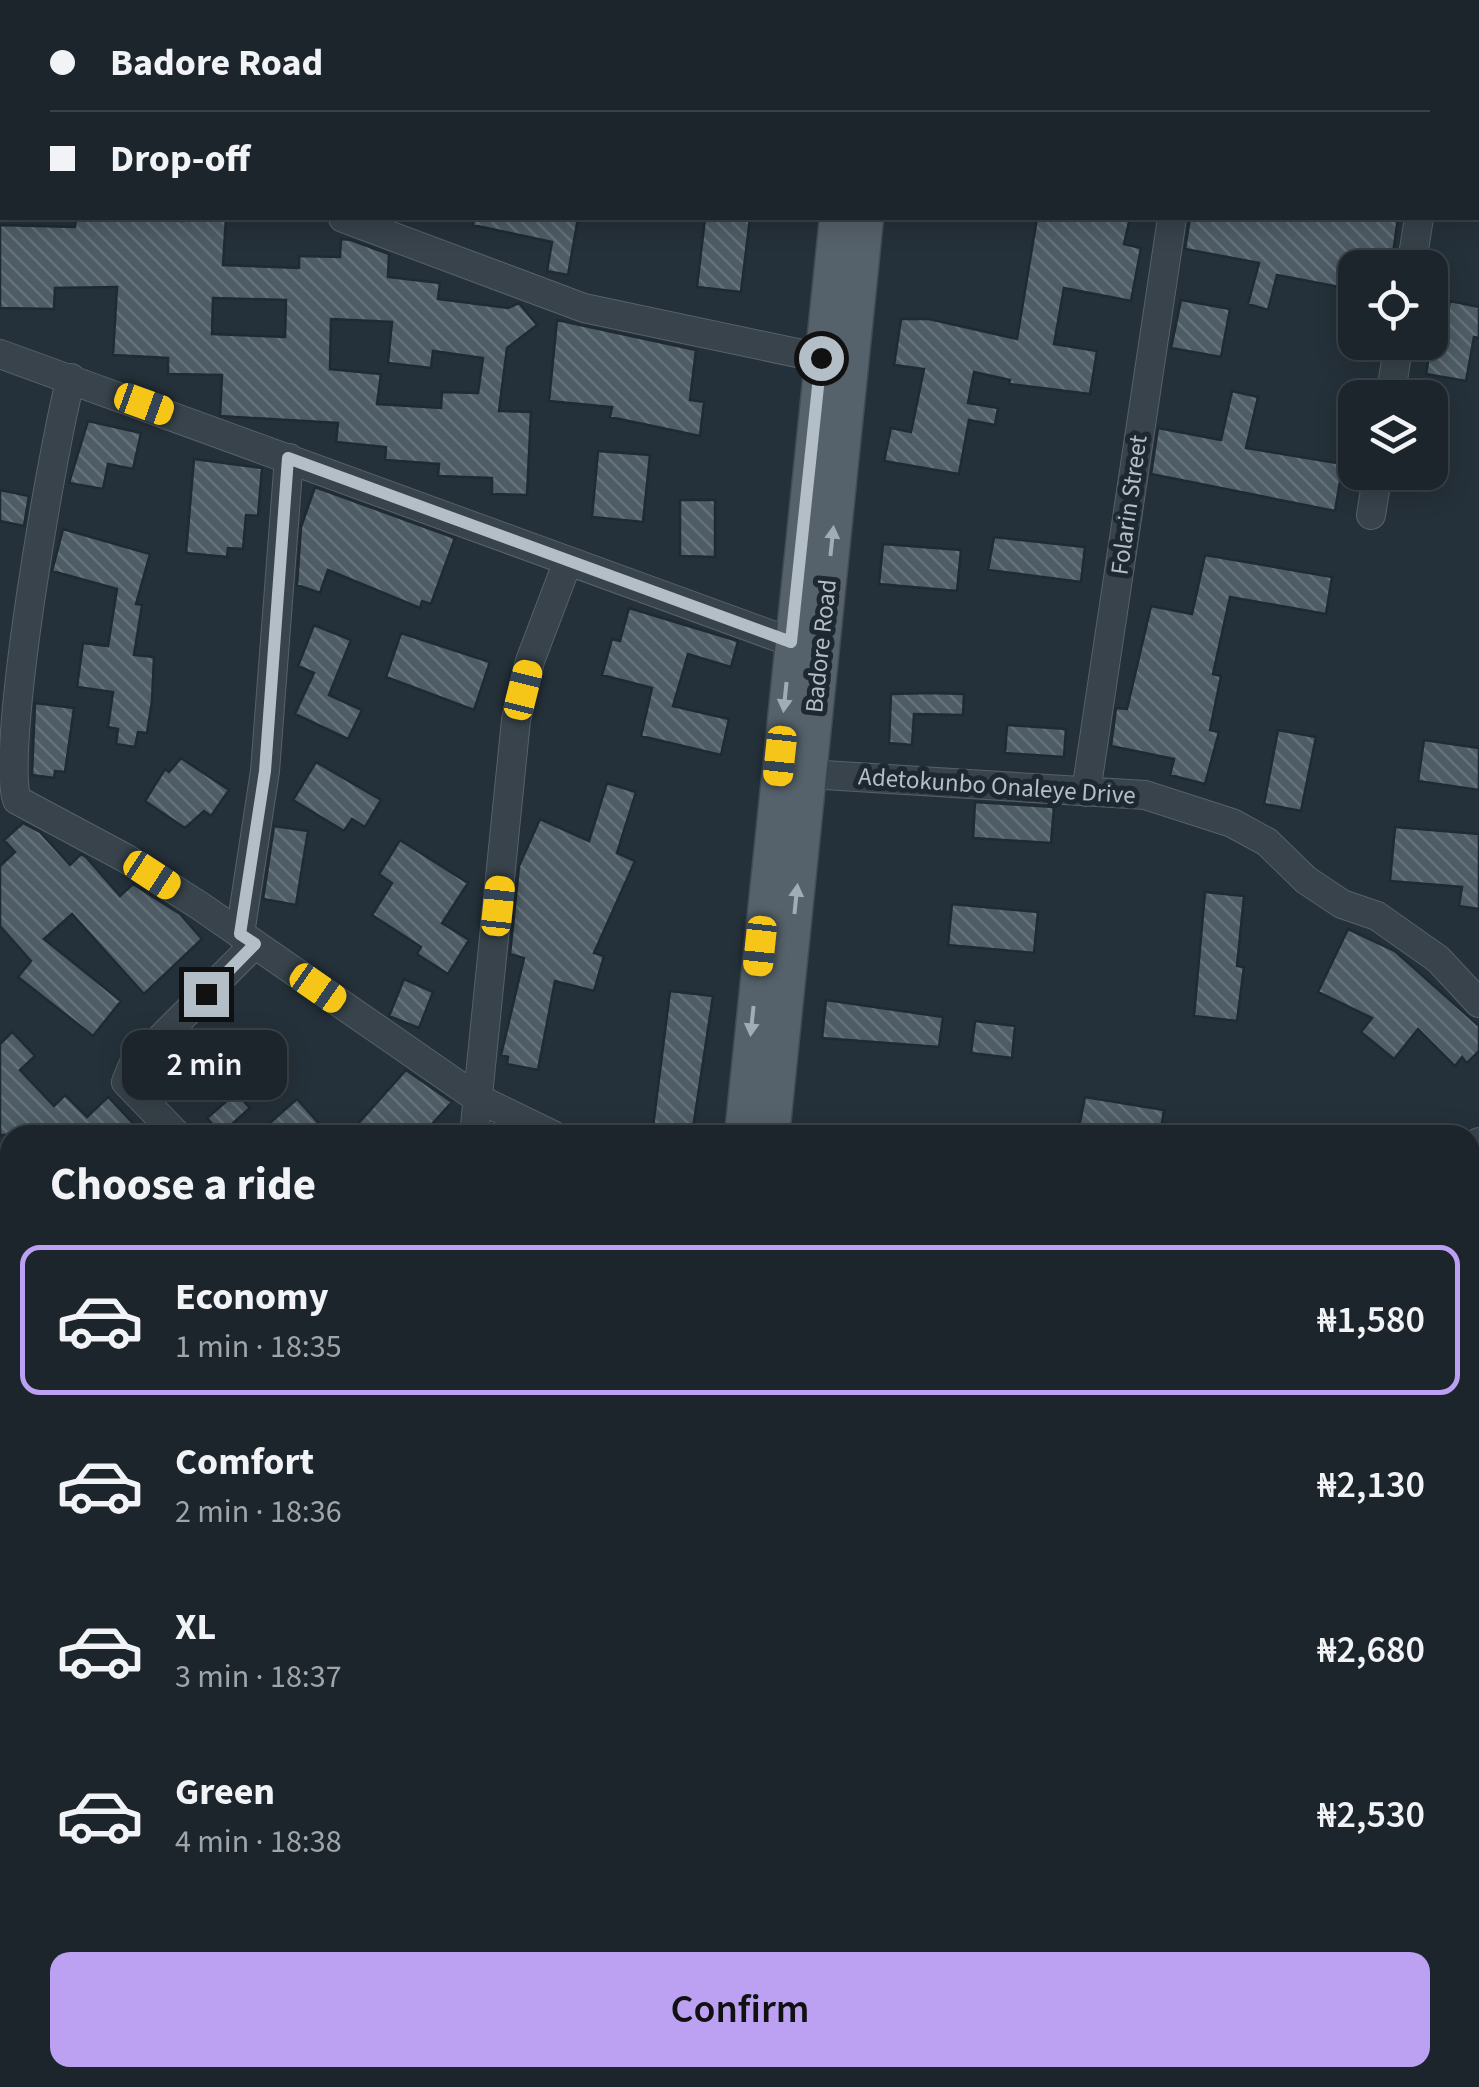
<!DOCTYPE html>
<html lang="en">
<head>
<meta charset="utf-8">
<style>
  body { margin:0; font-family:"Source Sans 3",sans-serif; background:#252d34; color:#f1f3f6; height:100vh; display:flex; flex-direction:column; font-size:38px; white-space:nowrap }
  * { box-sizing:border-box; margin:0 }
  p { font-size:32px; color:#a0a5a9 }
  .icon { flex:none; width:55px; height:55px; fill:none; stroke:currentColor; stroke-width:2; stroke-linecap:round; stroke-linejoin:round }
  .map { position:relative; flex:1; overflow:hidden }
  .details { position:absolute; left:0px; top:1125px; width:1480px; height:962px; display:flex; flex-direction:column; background:#1c252c; border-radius:30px 30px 0 0; box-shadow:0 5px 25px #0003,0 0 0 2px #3a4248 }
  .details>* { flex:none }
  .guide { position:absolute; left:0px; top:0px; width:1480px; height:220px; box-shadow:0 5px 25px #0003,0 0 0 2px #3a4248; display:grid; align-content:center; height:220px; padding:0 50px; background:#1c252c }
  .buttons { position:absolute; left:1338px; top:250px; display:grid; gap:20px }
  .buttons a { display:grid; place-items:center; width:110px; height:110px; border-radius:20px; background:#1c252c; box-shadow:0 5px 25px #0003,0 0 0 2px #3a4248; font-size:50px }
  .end { position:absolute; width:45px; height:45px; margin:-22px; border:12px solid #b4bec6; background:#111; box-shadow:0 0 0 5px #111 }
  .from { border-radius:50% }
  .bubble { position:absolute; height:70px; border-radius:20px; background:#1c252c; box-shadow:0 5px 25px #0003,0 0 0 2px #3a4248; font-size:32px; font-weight:600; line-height:70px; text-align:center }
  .car { position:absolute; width:30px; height:60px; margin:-30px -15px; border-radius:12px; box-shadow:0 0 8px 2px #0007; background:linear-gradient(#f5c518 24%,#345 0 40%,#f5c518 0 76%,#345 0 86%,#f5c518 0) }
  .guide b { display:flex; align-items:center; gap:35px; height:95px; font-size:38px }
  .guide b+b { border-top:2px solid #3a4248 }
  .guide i { width:25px; height:25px; background:#f1f3f6 }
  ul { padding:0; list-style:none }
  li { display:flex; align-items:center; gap:30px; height:150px; margin:0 20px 15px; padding:0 30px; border:5px solid transparent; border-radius:20px }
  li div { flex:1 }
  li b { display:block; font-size:38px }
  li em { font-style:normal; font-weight:600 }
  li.current { border-color:#bca0f2 }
  li>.icon { width:90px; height:90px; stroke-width:1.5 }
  h2 { padding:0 50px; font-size:45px; line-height:120px }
  .cta { display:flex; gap:20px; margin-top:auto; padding:20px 50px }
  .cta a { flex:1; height:115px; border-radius:20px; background:#bca0f2; color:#111; font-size:40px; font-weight:600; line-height:115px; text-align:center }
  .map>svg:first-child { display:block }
  .building { fill:url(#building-back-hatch); stroke:#1f2a32; stroke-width:2.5; fill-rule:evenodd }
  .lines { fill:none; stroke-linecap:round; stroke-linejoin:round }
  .minor-casing { stroke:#566169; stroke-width:30 }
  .major-casing { stroke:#414c54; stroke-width:35 }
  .minor { stroke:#38434b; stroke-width:28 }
  .major { stroke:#56626b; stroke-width:32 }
  .oneway { fill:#a1acb4 }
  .route { stroke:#b4bec6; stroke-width:12 }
  .labels { text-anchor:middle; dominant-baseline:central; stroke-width:10; stroke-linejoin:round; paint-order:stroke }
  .street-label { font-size:25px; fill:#b4bec6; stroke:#1d2830 }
</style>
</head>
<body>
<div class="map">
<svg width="1479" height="2087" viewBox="0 0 1479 2087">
  <defs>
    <pattern id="building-back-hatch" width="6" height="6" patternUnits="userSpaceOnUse" patternTransform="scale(2.5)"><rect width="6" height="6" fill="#4e5c65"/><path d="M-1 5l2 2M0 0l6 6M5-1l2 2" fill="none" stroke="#65727a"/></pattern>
  </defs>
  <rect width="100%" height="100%" fill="#25313a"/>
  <!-- building -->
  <path class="building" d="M 76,218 L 183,221 L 183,218 L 226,218 L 223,265 L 299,268 L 299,256 L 340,257 L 341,239 L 351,240 L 389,254 L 388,277 L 440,283 L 438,299 L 508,308 L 519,303 L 537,325 L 507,348 L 499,411 L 531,412 L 527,495 L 492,494 L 492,478 L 438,476 L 439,464 L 385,460 L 386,447 L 336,442 L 338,423 L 220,416 L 222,375 L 168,374 L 168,358 L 113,355 L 117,287 L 55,288 L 54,309 L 0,308 L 0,225 L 75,227 ZM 213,298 L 286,300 L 285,337 L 212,334 ZM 331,319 L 392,322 L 388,363 L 431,368 L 433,351 L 483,358 L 478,393 L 442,392 L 441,408 L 377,404 L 381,374 L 330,369 Z
    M 474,218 L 578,218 L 568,275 L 547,271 L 552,242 L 473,225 Z
    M 705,218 L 750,218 L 741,292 L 697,287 Z
    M 1037,218 L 1130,218 L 1124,244 L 1141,248 L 1131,301 L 1064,288 L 1054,344 L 1097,351 L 1090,394 L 1009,384 L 1010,380 L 974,372 L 968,403 L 998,408 L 995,425 L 969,420 L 959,474 L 884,461 L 891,428 L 911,432 L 924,369 L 894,365 L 901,319 L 929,319 L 1017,339 Z
    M 1190,218 L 1398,218 L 1391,268 L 1355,268 L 1355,290 L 1277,275 L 1268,310 L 1248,304 L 1259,263 L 1185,249 Z
    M 1181,300 L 1230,309 L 1221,357 L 1171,348 Z
    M 1450,301 L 1479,307 L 1479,338 L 1474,337 L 1466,381 L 1426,374 L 1432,338 L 1442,340 Z
    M 557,320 L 696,350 L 690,400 L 704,402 L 700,436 L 610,417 L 612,407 L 549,401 Z
    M 1232,391 L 1258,397 L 1246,448 L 1343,464 L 1335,511 L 1151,474 L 1158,428 L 1221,440 Z
    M 88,421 L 141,433 L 133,469 L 108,464 L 103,489 L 69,483 Z
    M 598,451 L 650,455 L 643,522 L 592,517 Z
    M 194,459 L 262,468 L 258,516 L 246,515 L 243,549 L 228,548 L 227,557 L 186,553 Z
    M 315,487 L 455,538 L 431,604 L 422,601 L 420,608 L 328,570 L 320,593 L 297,585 L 301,527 Z
    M 0,490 L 29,496 L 24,526 L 0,521 Z
    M 680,500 L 715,500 L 715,557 L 680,556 Z
    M 63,529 L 150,554 L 136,604 L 142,605 L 134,655 L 154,657 L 152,701 L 147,733 L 138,732 L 135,747 L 116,744 L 118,729 L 108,727 L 113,692 L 77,687 L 83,643 L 108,646 L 117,589 L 52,571 Z
    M 994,537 L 1085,547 L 1081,582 L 988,570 Z
    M 883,544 L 961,550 L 957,591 L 879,584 Z
    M 1205,555 L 1332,577 L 1326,614 L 1230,597 L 1213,674 L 1221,676 L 1210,730 L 1219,732 L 1205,784 L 1170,775 L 1174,759 L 1111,746 L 1116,708 L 1127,709 L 1151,606 L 1192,614 Z
    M 629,608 L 738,641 L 731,667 L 688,654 L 673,706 L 729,719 L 721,755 L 641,736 L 652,688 L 602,675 L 612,639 L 620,641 Z
    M 314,625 L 351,640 L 329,695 L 362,710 L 348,739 L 295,714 L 314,673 L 298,666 Z
    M 401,633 L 490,662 L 474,710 L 386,677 Z
    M 930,693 L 964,694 L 963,715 L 914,714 L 912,745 L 889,743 L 891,694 Z
    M 35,703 L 74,708 L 65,772 L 55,771 L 54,778 L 32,775 Z
    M 1007,725 L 1066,729 L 1064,757 L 1005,753 Z
    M 1278,730 L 1316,737 L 1301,811 L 1264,804 Z
    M 1424,740 L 1479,748 L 1479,790 L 1418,781 Z
    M 181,758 L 229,790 L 211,816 L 204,811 L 185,828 L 145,801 L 165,769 L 169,772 Z
    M 316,762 L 381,800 L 365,827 L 352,819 L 344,831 L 293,800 Z
    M 607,783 L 636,792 L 617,853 L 635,861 L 594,953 L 604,956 L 594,991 L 555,981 L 538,1070 L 507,1064 L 508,1057 L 501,1055 L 524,958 L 510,954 L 519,866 L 540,819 L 589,841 Z
    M 975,802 L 1054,807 L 1051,843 L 973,838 Z
    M 23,823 L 40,832 L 70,865 L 81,854 L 86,857 L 120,896 L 133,884 L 180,914 L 202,939 L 144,994 L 72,914 L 44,939 L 121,1001 L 93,1036 L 18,977 L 31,961 L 0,926 L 0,866 L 15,852 L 4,840 Z
    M 274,826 L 308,831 L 296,905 L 263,899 Z
    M 1395,827 L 1479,834 L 1479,909 L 1459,906 L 1462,887 L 1390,881 Z
    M 400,840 L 468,883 L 442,923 L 469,940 L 448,974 L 417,954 L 421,947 L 372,915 L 392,883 L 379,874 Z
    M 1205,892 L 1244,896 L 1237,966 L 1244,967 L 1237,1021 L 1194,1016 Z
    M 952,904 L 1038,912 L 1034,953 L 948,945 Z
    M 1348,929 L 1395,951 L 1479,1026 L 1479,1051 L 1467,1063 L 1462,1057 L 1455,1066 L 1418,1029 L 1394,1059 L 1361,1032 L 1372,1018 L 1318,992 Z
    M 404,979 L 433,992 L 419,1028 L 389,1016 Z
    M 670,991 L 713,996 L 692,1135 L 652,1135 Z
    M 826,1000 L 943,1017 L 939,1047 L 822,1038 Z
    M 975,1021 L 1015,1026 L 1012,1058 L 971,1053 Z
    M 12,1032 L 35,1056 L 20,1070 L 54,1106 L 65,1095 L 87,1117 L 108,1097 L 144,1135 L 0,1135 L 0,1044 Z
    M 406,1070 L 452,1102 L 422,1135 L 348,1135 Z
    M 236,1093 L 250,1108 L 221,1134 L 207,1118 Z
    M 1085,1097 L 1164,1110 L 1160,1135 L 1079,1127 Z
    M 297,1099 L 329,1135 L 256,1135 Z"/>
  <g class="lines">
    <defs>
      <path id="minor" d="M 1204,2 L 1204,0
        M 1462,2 L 1462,0
        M 0,94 L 2,95
        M 343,218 L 584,308 L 821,358
        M 1411,268 L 1419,218
        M 0,354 L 791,642
        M 71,378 C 53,446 0,750 17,800 L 127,859 L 200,906 L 477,1098 L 553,1135
        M 1390,398 L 1399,342
        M 1371,515 L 1378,472
        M 808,774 L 1145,795 L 1232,823 L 1267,842 L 1306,880 L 1342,904 L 1377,916 L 1438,959 L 1479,1003
        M 1086,792 L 1172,218
        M 240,934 L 265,771 L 289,458
        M 177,1135 L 126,1082 L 132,1067 L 255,944
        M 474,1135 L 516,720 L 530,661 L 568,561
        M 1470,1160 L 1479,1142
        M 0,1315 L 10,1327
        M 0,1689 L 10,1701
        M 1470,1815 L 1479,1820
        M 0,1925 L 10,1914
        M 1061,2078 L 1075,2087
        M 205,2087 L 214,2078
        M 1319,2087 L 1338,2078"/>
      <path id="major" d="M 860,2 L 861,0
        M 889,2 L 889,0
        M 741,1135 L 836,218
        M 773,1135 L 867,218
        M 581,2087 L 584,2078
        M 614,2087 L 617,2078"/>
    </defs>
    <!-- minor casing -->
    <use href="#minor" class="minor-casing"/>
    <!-- major casing -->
    <use href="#major" class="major-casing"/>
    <!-- minor -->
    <use href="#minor" class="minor"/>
    <!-- major -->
    <use href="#major" class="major"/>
  </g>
  <!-- one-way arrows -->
  <defs><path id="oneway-solid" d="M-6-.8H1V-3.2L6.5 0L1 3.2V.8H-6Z" transform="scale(2.5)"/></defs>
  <g class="oneway">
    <use href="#oneway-solid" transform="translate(832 541) rotate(-84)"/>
    <use href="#oneway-solid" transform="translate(785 697) rotate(96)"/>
    <use href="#oneway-solid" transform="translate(796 899) rotate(-84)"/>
    <use href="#oneway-solid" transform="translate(752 1021) rotate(96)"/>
  </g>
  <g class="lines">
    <!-- route -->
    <path class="route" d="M 206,994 L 255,944 L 240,934 L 265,771 L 288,458 L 791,642 L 821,358"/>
  </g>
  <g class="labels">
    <!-- street labels -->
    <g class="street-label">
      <text transform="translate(1129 505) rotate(-82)">Folarin Street</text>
      <text transform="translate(821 646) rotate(-84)">Badore Road</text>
      <text transform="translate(997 786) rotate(4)">Adetokunbo Onaleye Drive</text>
    </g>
  </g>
</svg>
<div class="buttons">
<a><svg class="icon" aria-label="locate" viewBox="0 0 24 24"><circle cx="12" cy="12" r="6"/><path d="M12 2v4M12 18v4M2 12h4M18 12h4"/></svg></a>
<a><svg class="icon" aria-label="layers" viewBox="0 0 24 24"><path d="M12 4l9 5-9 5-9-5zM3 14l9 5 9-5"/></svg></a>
</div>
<i class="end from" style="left:821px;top:358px"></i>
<i class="end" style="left:206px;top:994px"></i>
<div class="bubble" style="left:122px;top:1030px;width:165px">2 min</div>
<i class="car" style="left:144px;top:404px;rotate:110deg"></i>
<i class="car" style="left:523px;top:690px;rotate:14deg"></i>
<i class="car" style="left:780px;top:756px;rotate:186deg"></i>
<i class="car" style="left:152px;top:875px;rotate:123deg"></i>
<i class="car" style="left:498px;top:906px;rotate:6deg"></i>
<i class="car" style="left:760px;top:946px;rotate:186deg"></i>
<i class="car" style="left:318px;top:988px;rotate:125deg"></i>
<div class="guide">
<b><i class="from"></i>Badore Road</b>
<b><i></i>Drop-off</b>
</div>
<section class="details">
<h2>Choose a ride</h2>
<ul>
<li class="current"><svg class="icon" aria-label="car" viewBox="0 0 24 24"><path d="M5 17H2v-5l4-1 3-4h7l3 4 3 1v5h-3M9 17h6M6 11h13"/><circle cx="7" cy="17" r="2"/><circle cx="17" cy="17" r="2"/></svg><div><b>Economy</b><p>1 min · 18:35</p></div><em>₦1,580</em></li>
<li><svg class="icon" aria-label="car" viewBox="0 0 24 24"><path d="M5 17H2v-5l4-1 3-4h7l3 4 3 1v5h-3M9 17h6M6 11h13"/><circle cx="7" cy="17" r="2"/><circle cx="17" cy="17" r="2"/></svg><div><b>Comfort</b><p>2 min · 18:36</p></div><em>₦2,130</em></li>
<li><svg class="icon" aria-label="car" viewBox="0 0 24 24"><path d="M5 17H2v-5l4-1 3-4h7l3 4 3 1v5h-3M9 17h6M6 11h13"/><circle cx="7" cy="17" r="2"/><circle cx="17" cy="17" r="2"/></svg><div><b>XL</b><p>3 min · 18:37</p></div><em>₦2,680</em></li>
<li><svg class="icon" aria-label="car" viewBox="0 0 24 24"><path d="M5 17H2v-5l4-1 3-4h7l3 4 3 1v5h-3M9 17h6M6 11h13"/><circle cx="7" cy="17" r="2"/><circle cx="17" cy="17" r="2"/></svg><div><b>Green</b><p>4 min · 18:38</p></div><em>₦2,530</em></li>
</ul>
<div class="cta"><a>Confirm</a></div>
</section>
</div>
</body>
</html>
